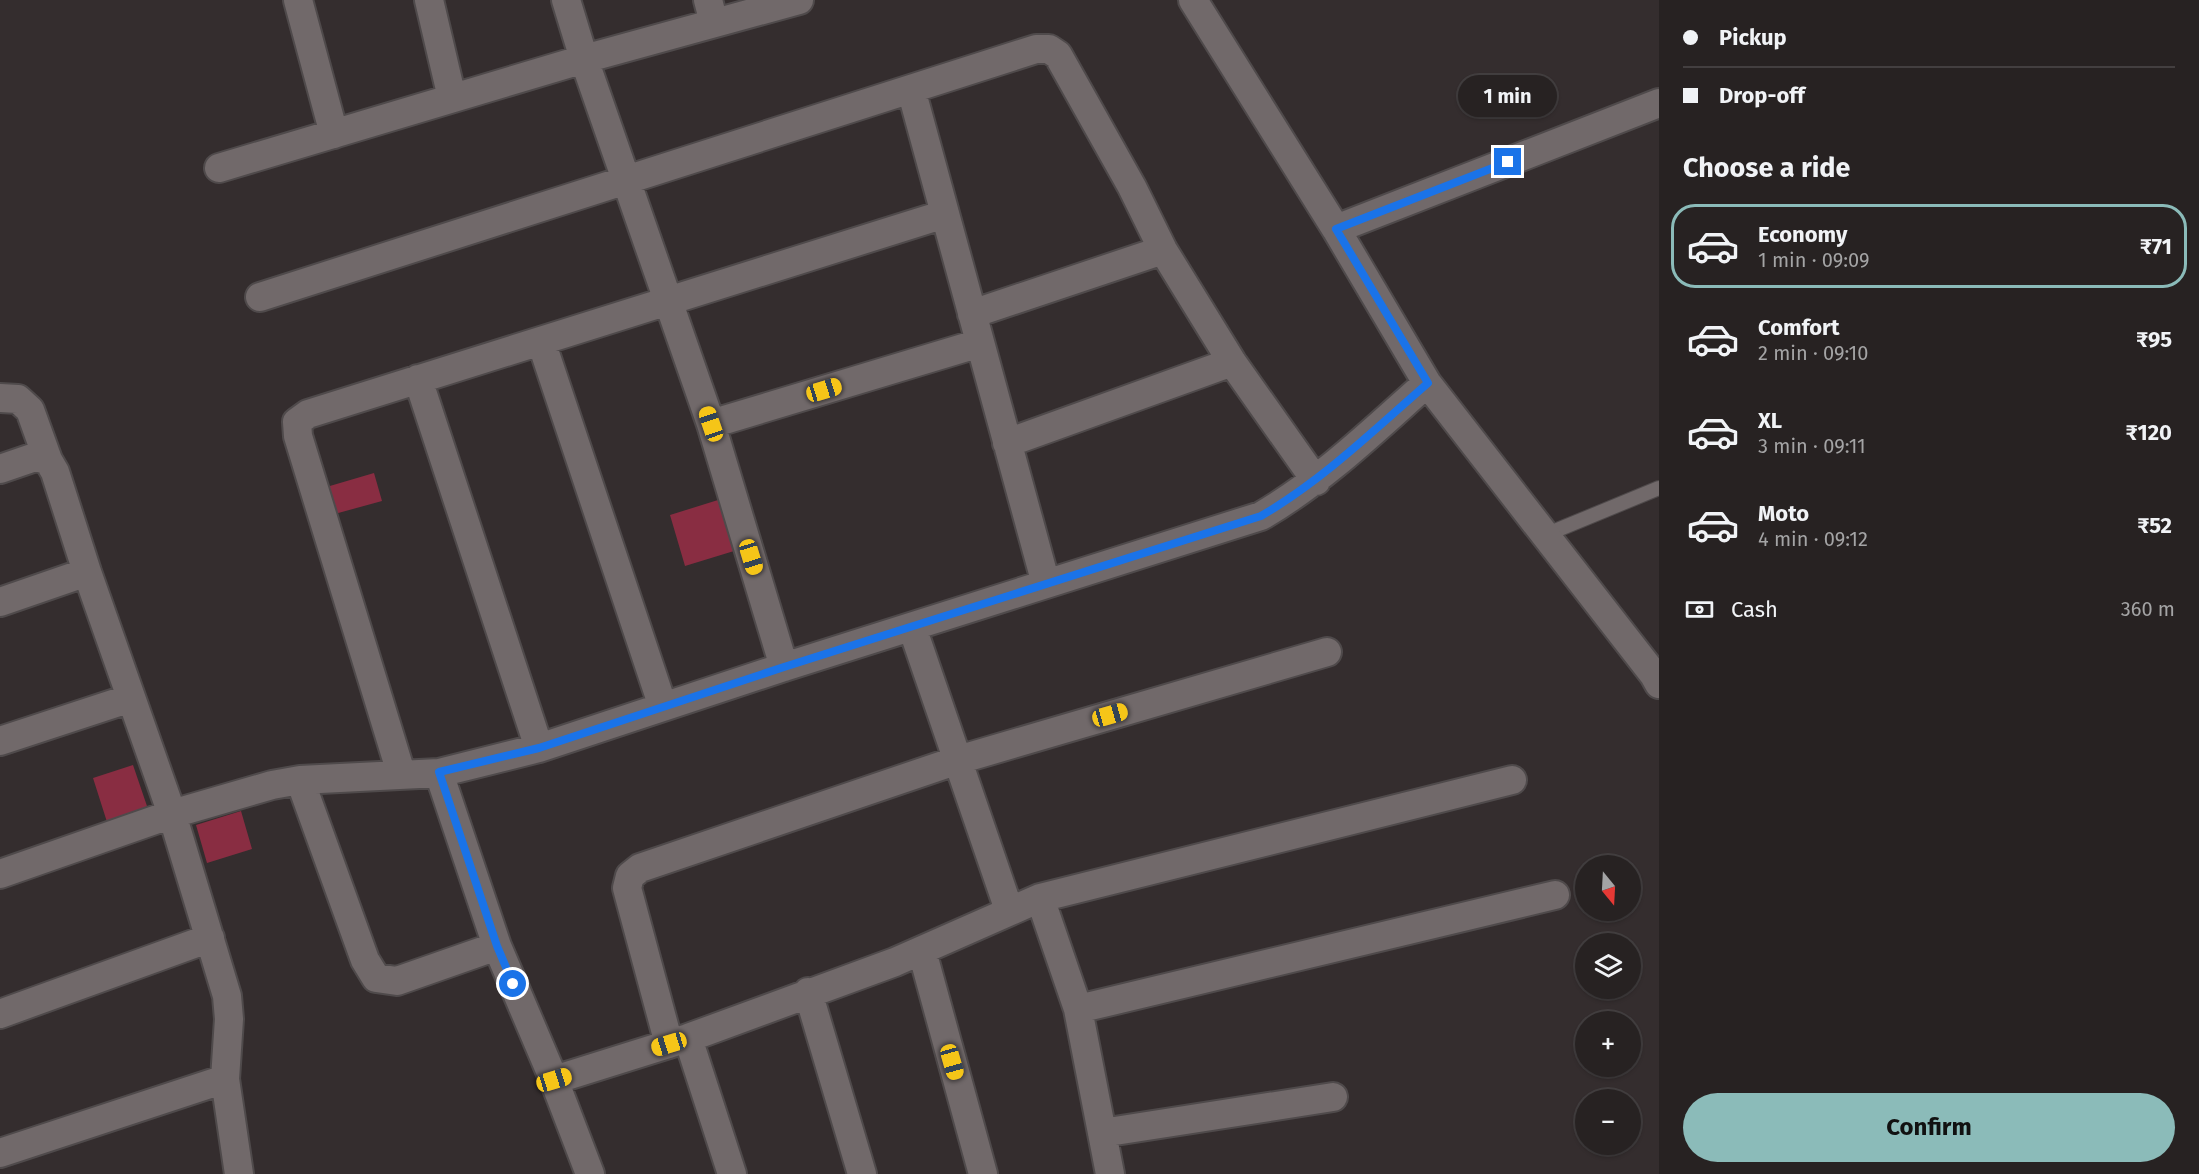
<!DOCTYPE html>
<html lang="en">
<head>
<meta charset="utf-8">
<style>
  body { margin:0; font-family:"Fira Sans",sans-serif; background:#2f2a2a; color:#f1f3f6; height:100vh; display:flex; flex-direction:column; font-size:22px; white-space:nowrap }
  * { box-sizing:border-box; margin:0 }
  p { font-size:20px; color:#a4a4a5 }
  .icon { flex:none; width:33px; height:33px; fill:none; stroke:currentColor; stroke-width:2; stroke-linecap:round; stroke-linejoin:round }
  .map { position:relative; flex:1; overflow:hidden }
  .sheet { display:flex; flex-direction:column; background:#272222; width:540px }
  .sheet>* { flex:none }
  .guide { display:grid; align-content:center; height:132px; padding:0 24px; background:#272222 }
  .needle { width:39px; rotate:162deg }
  .controls { position:absolute; left:1575px; top:855px; display:grid; gap:12px }
  .controls a { display:grid; place-items:center; width:66px; height:66px; border-radius:50%; background:#272222; box-shadow:0 2px 4px #0004,0 0 0 2px #433f40; font-size:30px }
  .end { position:absolute; width:27px; height:27px; margin:-14px; border:8px solid #1a73e8; background:#fff; box-shadow:0 0 0 3px #fff }
  .from { border-radius:50% }
  .bubble { position:absolute; height:42px; border-radius:21px; background:#272222; box-shadow:0 2px 4px #0004,0 0 0 2px #433f40; font-size:20px; font-weight:700; line-height:42px; text-align:center }
  .car { position:absolute; width:18px; height:36px; margin:-18px -9px; border-radius:8px; box-shadow:0 0 4px 2px #0007; background:linear-gradient(#f5c518 24%,#345 0 40%,#f5c518 0 76%,#345 0 86%,#f5c518 0) }
  .guide b { display:flex; align-items:center; gap:21px; height:57px; font-size:22px }
  .guide b+b { border-top:2px solid #433f40 }
  .guide i { width:15px; height:15px; background:#f1f3f6 }
  ul { padding:0; list-style:none }
  li { display:flex; align-items:center; gap:18px; height:84px; margin:0 12px 9px; padding:0 12px; border:3px solid transparent; border-radius:24px }
  li div { flex:1 }
  li b { display:block; font-size:22px }
  li em { font-style:normal; font-weight:700 }
  li.current { border-color:#8bbbb9 }
  li>.icon { width:54px; height:54px; stroke-width:1.5 }
  h2 { padding:0 24px; font-size:27px; line-height:72px }
  .pay { display:flex; align-items:center; gap:15px; height:66px; padding:0 24px; font-size:22px }
  .pay p { margin-inline-start:auto }
  .action { display:flex; gap:12px; margin-top:auto; padding:12px 24px }
  .action a { flex:1; height:69px; border-radius:36px; background:#8bbbb9; color:#111; font-size:24px; font-weight:700; line-height:69px; text-align:center }
  main { display:flex; flex:1; min-height:0 }
  .map>svg:first-child { display:block }
  .building { fill:#892d42 }
  .lines { fill:none; stroke-linecap:round; stroke-linejoin:round }
  .service-casing { stroke:#4f4a4b; stroke-width:16 }
  .minor-casing { stroke:#4f4a4b; stroke-width:32 }
  .service { stroke:#71696a; stroke-width:14 }
  .minor { stroke:#71696a; stroke-width:28 }
  .route { stroke:#1a73e8; stroke-width:8 }
</style>
</head>
<body>
<main>
<div class="map">
<svg width="1659" height="1174" viewBox="0 0 1659 1174">
  <rect width="100%" height="100%" fill="#342d2e"/>
  <!-- building -->
  <path class="building" d="M 374,473 L 382,501 L 331,515 L 323,488 Z
    M 718,500 L 734,551 L 685,566 L 670,515 Z
    M 133,765 L 148,809 L 107,822 L 93,778 Z
    M 241,811 L 252,849 L 207,863 L 196,825 Z"/>
  <g class="lines">
    <defs>
      <path id="service" d="M 1545,535 L 1659,488"/>
      <path id="minor" d="M 298,0 L 334,134
        M 429,0 L 452,98
        M 566,0 L 584,59 L 711,424 L 784,667
        M 708,0 L 714,23
        M 1193,0 L 1336,229 L 1427,383 L 1654,675 L 1659,684
        M 911,89 L 1046,584
        M 219,168 L 584,59 L 799,0
        M 1336,229 L 1659,103
        M 260,297 L 1036,49 L 1049,49 L 1058,55 L 1132,187 L 1163,250 L 1232,362 L 1316,481
        M 972,314 L 1163,250
        M 541,341 L 663,707
        M 418,379 L 539,748
        M 0,398 L 18,399 L 30,410 L 48,460
        M 711,424 L 980,343
        M 1007,443 L 1232,362
        M 0,469 L 35,457 L 48,460 L 55,472 L 87,572 L 172,814 L 227,996 L 229,1019 L 225,1079 L 239,1174
        M 0,602 L 87,572
        M 912,627 L 1009,910
        M 0,741 L 131,698
        M 401,773 L 298,436 L 297,422 L 308,414 L 945,214
        M 439,773 L 497,946 L 554,1080 L 590,1174
        M 300,780 L 365,960 L 376,978 L 397,981 L 497,946
        M 0,874 L 172,814 L 272,785 L 300,780 L 439,773 L 539,748 L 784,667 L 1261,516 C 1323,480 1374,430 1427,383
        M 1040,898 L 1078,1009 L 1110,1174
        M 922,951 L 983,1174
        M 808,992 L 862,1174
        M 1078,1009 L 1555,895
        M 0,1014 L 210,938
        M 688,1038 L 732,1174
        M 669,1044 L 627,888 L 630,876 L 640,868 L 958,760 L 1327,652
        M 554,1080 L 688,1038 L 895,962 L 1040,898 L 1512,780
        M 1102,1133 L 1333,1097
        M 0,1153 L 225,1079"/>
    </defs>
    <!-- service casing -->
    <use href="#service" class="service-casing"/>
    <!-- minor casing -->
    <use href="#minor" class="minor-casing"/>
    <!-- service -->
    <use href="#service" class="service"/>
    <!-- minor -->
    <use href="#minor" class="minor"/>
  </g>
  <g class="lines">
    <!-- route -->
    <path class="route" d="M 513,984 L 497,946 L 439,772 L 539,748 L 784,667 L 1261,516 C 1323,480 1374,430 1428,383 L 1336,229 L 1508,162"/>
  </g>
</svg>
<div class="controls">
<a><svg class="needle" viewBox="-14 -14 28 28"><path d="M0-13l5 13h-10z" fill="#e53935"/><path d="M0 13l5-13h-10z" fill="#a4a4a5"/></svg></a>
<a><svg class="icon" aria-label="layers" viewBox="0 0 24 24"><path d="M12 4l9 5-9 5-9-5zM3 14l9 5 9-5"/></svg></a>
<a>+</a>
<a>−</a>
</div>
<i class="end from" style="left:513px;top:984px"></i>
<i class="end" style="left:1508px;top:162px"></i>
<div class="bubble" style="left:1458px;top:75px;width:99px">1 min</div>
<i class="car" style="left:824px;top:390px;rotate:73deg"></i>
<i class="car" style="left:711px;top:424px;rotate:341deg"></i>
<i class="car" style="left:751px;top:557px;rotate:163deg"></i>
<i class="car" style="left:1110px;top:715px;rotate:74deg"></i>
<i class="car" style="left:669px;top:1044px;rotate:253deg"></i>
<i class="car" style="left:952px;top:1062px;rotate:164deg"></i>
<i class="car" style="left:554px;top:1080px;rotate:73deg"></i>
</div>
<section class="sheet">
<div class="guide">
<b><i class="from"></i>Pickup</b>
<b><i></i>Drop-off</b>
</div>
<h2>Choose a ride</h2>
<ul>
<li class="current"><svg class="icon" aria-label="car" viewBox="0 0 24 24"><path d="M5 17H2v-5l4-1 3-4h7l3 4 3 1v5h-3M9 17h6M6 11h13"/><circle cx="7" cy="17" r="2"/><circle cx="17" cy="17" r="2"/></svg><div><b>Economy</b><p>1 min · 09:09</p></div><em>₹71</em></li>
<li><svg class="icon" aria-label="car" viewBox="0 0 24 24"><path d="M5 17H2v-5l4-1 3-4h7l3 4 3 1v5h-3M9 17h6M6 11h13"/><circle cx="7" cy="17" r="2"/><circle cx="17" cy="17" r="2"/></svg><div><b>Comfort</b><p>2 min · 09:10</p></div><em>₹95</em></li>
<li><svg class="icon" aria-label="car" viewBox="0 0 24 24"><path d="M5 17H2v-5l4-1 3-4h7l3 4 3 1v5h-3M9 17h6M6 11h13"/><circle cx="7" cy="17" r="2"/><circle cx="17" cy="17" r="2"/></svg><div><b>XL</b><p>3 min · 09:11</p></div><em>₹120</em></li>
<li><svg class="icon" aria-label="car" viewBox="0 0 24 24"><path d="M5 17H2v-5l4-1 3-4h7l3 4 3 1v5h-3M9 17h6M6 11h13"/><circle cx="7" cy="17" r="2"/><circle cx="17" cy="17" r="2"/></svg><div><b>Moto</b><p>4 min · 09:12</p></div><em>₹52</em></li>
</ul>
<div class="pay"><svg class="icon" aria-label="cash" viewBox="0 0 24 24"><path d="M3 7h18v10H3z"/><circle cx="12" cy="12" r="2"/></svg>Cash<p>360 m</p></div>
<div class="action"><a>Confirm</a></div>
</section>
</main>
</body>
</html>
